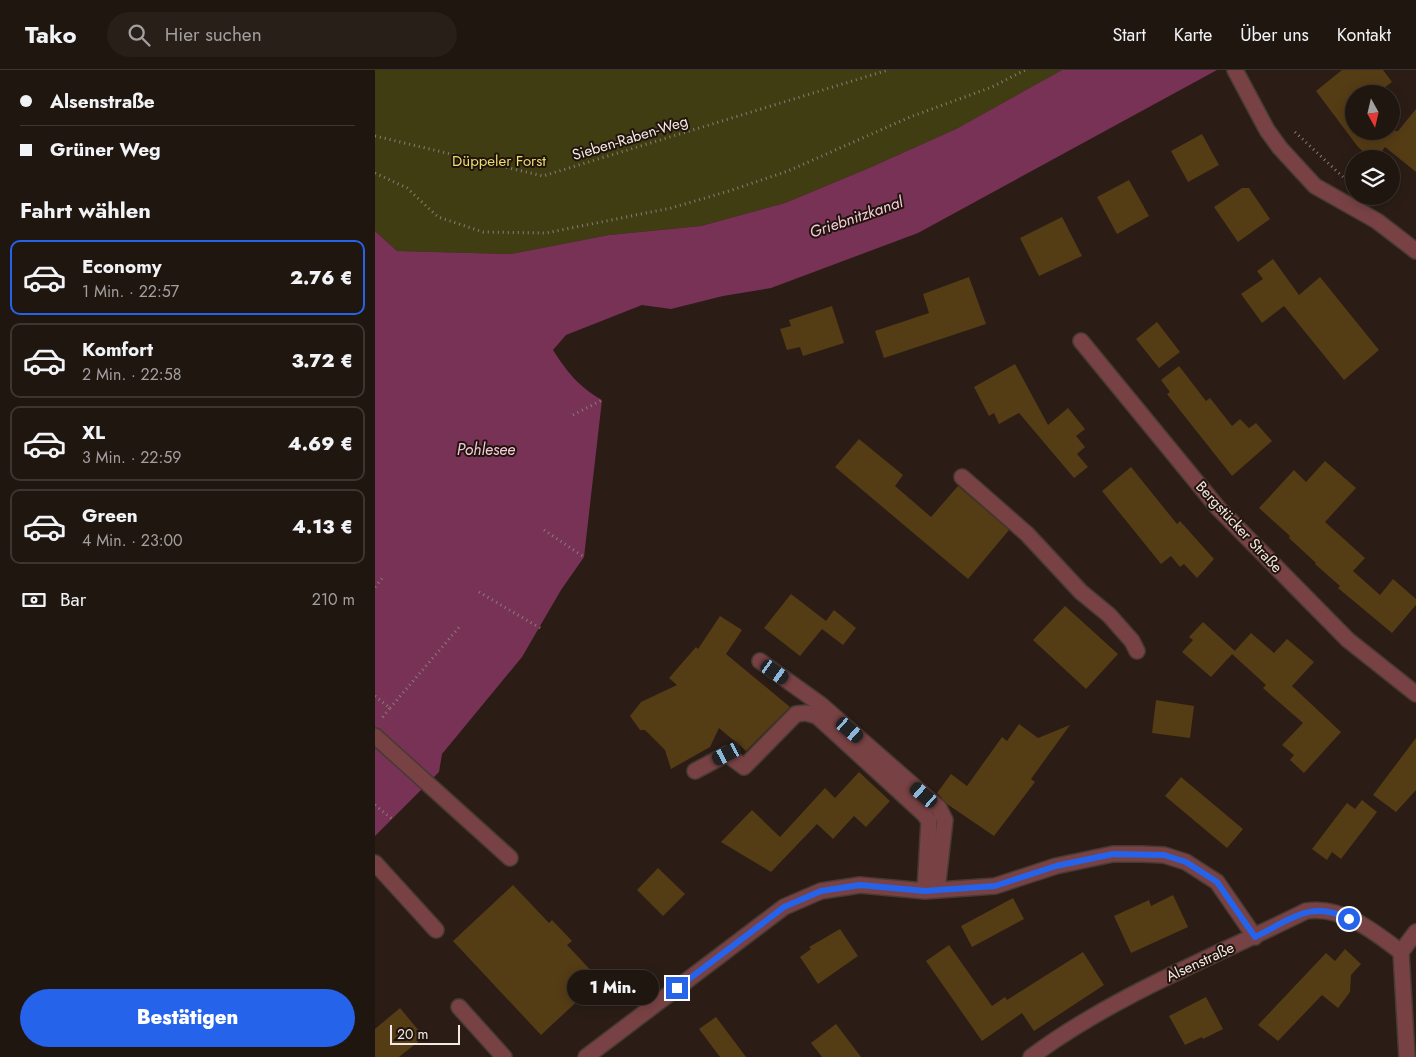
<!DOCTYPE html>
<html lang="de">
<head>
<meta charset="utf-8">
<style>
  body { margin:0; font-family:Jost,sans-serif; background:#281f19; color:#f1f3f6; height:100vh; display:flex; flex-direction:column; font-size:19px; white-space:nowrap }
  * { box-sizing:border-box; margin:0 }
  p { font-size:16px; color:#a29f9f }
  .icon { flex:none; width:28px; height:28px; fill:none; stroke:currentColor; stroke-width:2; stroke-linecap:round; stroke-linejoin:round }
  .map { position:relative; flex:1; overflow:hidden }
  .sheet { display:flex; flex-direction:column; background:#201610; width:375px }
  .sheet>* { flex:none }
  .banner { display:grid; align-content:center; height:110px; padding:0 20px; background:#201610 }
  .needle { width:32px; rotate:172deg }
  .fabs { position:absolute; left:970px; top:15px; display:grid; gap:10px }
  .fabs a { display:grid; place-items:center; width:55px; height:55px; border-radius:50%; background:#201610; box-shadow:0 2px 12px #0003,0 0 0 1px #3d3530; font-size:25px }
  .scale { position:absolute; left:15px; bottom:12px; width:70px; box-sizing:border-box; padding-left:5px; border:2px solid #f3e9e4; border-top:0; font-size:14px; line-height:18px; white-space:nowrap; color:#f3e9e4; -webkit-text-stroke:4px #21140d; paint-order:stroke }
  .end { position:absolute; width:22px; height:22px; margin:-11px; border:6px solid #2563eb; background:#fff; box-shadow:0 0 0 2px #fff }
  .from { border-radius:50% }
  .bubble { position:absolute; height:35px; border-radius:18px; background:#201610; box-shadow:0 2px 12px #0003,0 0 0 1px #3d3530; font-size:16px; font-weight:800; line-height:35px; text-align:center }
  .car { position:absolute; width:15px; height:30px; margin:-15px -8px; border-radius:6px; box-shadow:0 0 4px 1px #0007; background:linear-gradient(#222 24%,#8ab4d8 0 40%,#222 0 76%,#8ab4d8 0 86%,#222 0) }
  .banner b { display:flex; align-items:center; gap:18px; height:48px; font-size:19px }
  .banner b+b { border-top:1px solid #3d3530 }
  .banner i { width:12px; height:12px; background:#f1f3f6 }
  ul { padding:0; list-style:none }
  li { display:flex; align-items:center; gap:15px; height:75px; margin:0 10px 8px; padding:0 10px; border:2px solid #3d3530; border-radius:10px }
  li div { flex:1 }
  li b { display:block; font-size:19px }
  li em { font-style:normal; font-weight:800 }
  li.selected { border-color:#2563eb }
  li>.icon { width:45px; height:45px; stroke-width:1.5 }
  h2 { padding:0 20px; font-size:22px; line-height:60px }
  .pay { display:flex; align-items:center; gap:12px; height:55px; padding:0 20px; font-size:19px }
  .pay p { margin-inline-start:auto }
  .button { display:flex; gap:10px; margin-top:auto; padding:10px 20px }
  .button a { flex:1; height:58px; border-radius:30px; background:#2563eb; color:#fff; font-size:20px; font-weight:800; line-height:58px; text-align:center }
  header { display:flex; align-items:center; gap:30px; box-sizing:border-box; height:70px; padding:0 25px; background:#201610; border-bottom:1px solid #3d3530 }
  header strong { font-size:24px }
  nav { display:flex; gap:28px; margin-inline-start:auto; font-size:18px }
  .search { width:350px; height:45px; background:#281f19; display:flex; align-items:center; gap:12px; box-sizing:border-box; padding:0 18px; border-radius:28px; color:#a29f9f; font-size:19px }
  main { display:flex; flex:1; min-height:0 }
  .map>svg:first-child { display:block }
  .green { fill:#413d12 }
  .water { fill:#773256 }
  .building { fill:#543c15 }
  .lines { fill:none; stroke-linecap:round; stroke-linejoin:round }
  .minor-casing { stroke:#473a33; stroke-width:18 }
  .path { stroke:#897d77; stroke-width:3; stroke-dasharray:1 4; stroke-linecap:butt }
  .minor { stroke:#784244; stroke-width:15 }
  .route { stroke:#2563eb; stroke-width:6 }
  .labels { text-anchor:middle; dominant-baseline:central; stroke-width:4; stroke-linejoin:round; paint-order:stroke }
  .street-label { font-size:15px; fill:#f3e9e4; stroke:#21140d }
  .park-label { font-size:15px; fill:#ebdf6d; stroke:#21140d }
  .water-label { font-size:16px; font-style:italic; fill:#f4c9db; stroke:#21140d }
</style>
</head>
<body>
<header>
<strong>Tako</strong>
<div class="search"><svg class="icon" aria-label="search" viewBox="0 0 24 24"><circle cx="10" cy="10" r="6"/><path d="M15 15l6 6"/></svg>Hier suchen</div>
<nav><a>Start</a><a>Karte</a><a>Über uns</a><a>Kontakt</a></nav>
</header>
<main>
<section class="sheet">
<div class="banner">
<b><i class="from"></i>Alsenstraße</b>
<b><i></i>Grüner Weg</b>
</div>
<h2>Fahrt wählen</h2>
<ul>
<li class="selected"><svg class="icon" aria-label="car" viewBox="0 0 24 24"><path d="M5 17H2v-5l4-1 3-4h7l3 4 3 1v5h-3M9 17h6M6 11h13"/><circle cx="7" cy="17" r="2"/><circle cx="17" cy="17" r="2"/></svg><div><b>Economy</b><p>1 Min. · 22:57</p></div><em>2.76 €</em></li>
<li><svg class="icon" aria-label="car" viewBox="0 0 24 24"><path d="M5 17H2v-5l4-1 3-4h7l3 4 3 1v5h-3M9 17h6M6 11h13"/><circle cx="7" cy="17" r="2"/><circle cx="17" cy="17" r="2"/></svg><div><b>Komfort</b><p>2 Min. · 22:58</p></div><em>3.72 €</em></li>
<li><svg class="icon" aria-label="car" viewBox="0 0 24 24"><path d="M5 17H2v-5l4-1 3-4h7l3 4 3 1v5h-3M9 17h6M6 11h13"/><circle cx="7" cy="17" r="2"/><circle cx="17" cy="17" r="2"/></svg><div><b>XL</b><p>3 Min. · 22:59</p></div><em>4.69 €</em></li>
<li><svg class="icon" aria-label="car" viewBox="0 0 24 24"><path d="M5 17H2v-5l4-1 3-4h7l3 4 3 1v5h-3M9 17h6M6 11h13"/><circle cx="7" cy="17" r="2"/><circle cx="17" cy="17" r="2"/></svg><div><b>Green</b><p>4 Min. · 23:00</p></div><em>4.13 €</em></li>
</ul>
<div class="pay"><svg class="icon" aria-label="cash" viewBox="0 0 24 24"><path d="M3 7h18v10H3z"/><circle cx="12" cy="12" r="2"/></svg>Bar<p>210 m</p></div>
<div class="button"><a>Bestätigen</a></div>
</section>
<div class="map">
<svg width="1041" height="987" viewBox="0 0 1041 987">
  <rect width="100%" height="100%" fill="#2b1d16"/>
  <!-- green -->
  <path class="green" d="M 0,0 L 687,0 L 581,59 L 494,98 L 410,133 L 326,156 L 234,165 L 136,184 L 22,181 L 0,161 Z"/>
  <!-- water -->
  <path class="water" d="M 687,0 L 842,0 L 543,163 L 396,218 L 348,226 L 296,239 L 267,235 L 191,265 L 178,280 C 193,303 203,316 227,330 L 209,487 L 186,520 L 147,587 L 67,684 L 64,702 L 0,766 L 0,161 L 22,181 L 136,184 L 234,165 L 326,156 L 410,133 L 494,98 L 581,59 Z"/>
  <!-- building -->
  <path class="building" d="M 967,0 L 1008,0 L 1017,12 L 1001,24 L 979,24 L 979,61 L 1023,61 L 1041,39 L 1041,102 L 1010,77 L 1001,89 L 997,89 L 983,77 L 941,21 Z
    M 827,64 L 844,95 L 813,112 L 796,81 Z
    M 754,110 L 774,146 L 742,164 L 722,127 Z
    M 867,118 L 874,118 L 895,149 L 863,172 L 839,137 Z
    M 687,147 L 707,186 L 664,206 L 645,168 Z
    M 898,189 L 924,225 L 945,207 L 1004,280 L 969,310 L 909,236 L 887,253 L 866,224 L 888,209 L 882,201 Z
    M 594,207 L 611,254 L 509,288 L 500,261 L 554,243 L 548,224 Z
    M 457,236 L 469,273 L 428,286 L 425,277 L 412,280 L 405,259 L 416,256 L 414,250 Z
    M 782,252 L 805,282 L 784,298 L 761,269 Z
    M 640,294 L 673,355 L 693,338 L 710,359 L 701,366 L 710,377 L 702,384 L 713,397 L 699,408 L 644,343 L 624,354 L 619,343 L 614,346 L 599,317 Z
    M 804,296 L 831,331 L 835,328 L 857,356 L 865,349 L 874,358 L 881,353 L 897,371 L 857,406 L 792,324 L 795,322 L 786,310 Z
    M 484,369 L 528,405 L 520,416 L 556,447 L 583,416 L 634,460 L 593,509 L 460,397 Z
    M 950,391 L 981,418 L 950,452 L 990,488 L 978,501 L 1005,525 L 1018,509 L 1041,529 L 1041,535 L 1017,563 L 963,518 L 965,516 L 940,494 L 941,493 L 914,468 L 915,466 L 884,438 L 919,400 L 931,412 Z
    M 756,397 L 802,454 L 805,451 L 839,489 L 822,508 L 809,494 L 805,497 L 796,486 L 786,494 L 727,421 Z
    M 416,524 L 451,551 L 459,540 L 481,558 L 468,575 L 447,559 L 425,586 L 389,558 Z
    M 690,536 L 743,584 L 711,619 L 658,570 Z
    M 345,546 L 367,560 L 351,584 L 415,637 L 371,681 L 344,658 L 335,677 L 296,699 L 290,680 L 270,660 L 265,660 L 255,646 L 266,632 L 302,615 L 294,608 L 321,577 L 323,579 Z
    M 828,552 L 860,581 L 836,607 L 807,582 L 818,570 L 814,567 Z
    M 876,563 L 899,583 L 912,569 L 939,592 L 917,616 L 966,662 L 929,703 L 915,690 L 919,685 L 907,675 L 928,653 L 888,618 L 891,615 L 857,584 Z
    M 781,630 L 819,636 L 815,668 L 777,663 Z
    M 644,654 L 663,668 L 695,655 L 656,709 L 660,712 L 619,766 L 572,734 L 562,723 L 576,704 L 592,716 L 627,667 L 632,671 Z
    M 1041,668 L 1041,720 L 1021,742 L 998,725 Z
    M 484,702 L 515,731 L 491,757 L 479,746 L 458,769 L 442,754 L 396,802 L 346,772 L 377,740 L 405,767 L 450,718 L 460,728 Z
    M 806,707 L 868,759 L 852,778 L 790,726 Z
    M 987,730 L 1002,742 L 966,789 L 957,782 L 952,790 L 937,779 L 972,733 L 980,739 Z
    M 283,798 L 310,824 L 288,846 L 262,820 Z
    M 138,815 L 174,853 L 177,850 L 197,871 L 192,875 L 225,910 L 166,965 L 78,871 Z
    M 798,825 L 813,857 L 756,883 L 739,846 L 774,830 L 776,836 Z
    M 638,828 L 649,849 L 597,877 L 586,856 Z
    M 465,859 L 483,886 L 443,914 L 425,887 L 436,879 L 434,877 Z
    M 574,875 L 617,936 L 630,927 L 632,930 L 708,882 L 729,915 L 659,961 L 647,943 L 607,971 L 551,891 Z
    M 970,879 L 986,894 L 976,905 L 975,922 L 963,938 L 947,925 L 903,971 L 883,955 L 951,883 L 960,891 Z
    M 831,927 L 848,959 L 828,969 L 827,967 L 810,975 L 794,946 Z
    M 25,938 L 49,967 L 24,987 L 0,987 L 0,959 Z
    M 341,947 L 371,987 L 345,987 L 324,959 Z
    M 461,954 L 486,987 L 447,987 L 436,973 Z"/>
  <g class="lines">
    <defs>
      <path id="minor" d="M 860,0 L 892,60 L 905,78 L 940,116 L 1002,151 L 1041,181
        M 706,271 L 843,438 L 973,570 L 1041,624
        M 587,407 L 652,464 L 706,522 L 734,545 L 757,571 L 762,581
        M 385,591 L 445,634 L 564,738 L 570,750 L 562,820
        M 0,666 L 135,788
        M 320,701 L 352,684 L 369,697 L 421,644 L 431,643 L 442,646 L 549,744 L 554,751 L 550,821
        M 0,793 L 61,860
        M 84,937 L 129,987
        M 211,987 L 409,837 L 446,821 L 485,815 L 550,821 L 620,816 L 681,796 L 738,784 L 766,784 L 789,785 L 811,792 L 842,812 L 880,867
        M 656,987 C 739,925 839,887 931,841 C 966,835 1000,862 1026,882
        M 1032,987 L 1026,882 L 1041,862"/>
    </defs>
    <!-- minor casing -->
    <use href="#minor" class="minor-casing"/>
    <!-- path -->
    <path class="path" d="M 920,62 L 968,107
      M 0,66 L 168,106 L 513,0
      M 0,103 L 32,118 L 63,147 L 108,162 L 171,163 L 296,138 L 354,121 L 413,101 L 535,47 L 617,17 L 650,0
      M 198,345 L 227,330
      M 169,460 L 209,487
      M 0,517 L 9,506
      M 104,522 L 165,558
      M 0,626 L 15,638 L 7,648
      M 15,638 L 86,555
      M 0,735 L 17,749"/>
    <!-- minor -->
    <use href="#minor" class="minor"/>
  </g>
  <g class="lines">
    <!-- route -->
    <path class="route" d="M 302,918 L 409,837 L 446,821 L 485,815 L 550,821 L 620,816 L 681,796 L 738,784 L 789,785 L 811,792 L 842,812 L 880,867 C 915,850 936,829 974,849"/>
  </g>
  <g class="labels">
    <!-- street labels -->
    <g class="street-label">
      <text transform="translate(255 68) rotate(-17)">Sieben-Raben-Weg</text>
      <text transform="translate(864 457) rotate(47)">Bergstücker Straße</text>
      <text transform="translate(825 892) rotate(-25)">Alsenstraße</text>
    </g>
    <!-- park labels -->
    <g class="park-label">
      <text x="124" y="91">Düppeler Forst</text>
    </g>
    <!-- water labels -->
    <g class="water-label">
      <text transform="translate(481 147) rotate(-19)">Griebnitzkanal</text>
      <text x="111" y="379">Pohlesee</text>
    </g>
  </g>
</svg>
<div class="fabs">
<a><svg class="needle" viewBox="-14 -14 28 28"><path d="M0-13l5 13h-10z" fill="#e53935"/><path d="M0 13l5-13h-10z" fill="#a29f9f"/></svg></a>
<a><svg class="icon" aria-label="layers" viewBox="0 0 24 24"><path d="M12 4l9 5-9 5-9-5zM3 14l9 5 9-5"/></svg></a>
</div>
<div class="scale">20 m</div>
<i class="end from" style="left:974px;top:849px"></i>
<i class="end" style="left:302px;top:918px"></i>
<div class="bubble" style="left:192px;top:900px;width:92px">1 Min.</div>
<i class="car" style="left:400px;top:602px;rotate:125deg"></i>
<i class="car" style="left:475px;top:660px;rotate:131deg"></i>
<i class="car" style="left:352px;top:684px;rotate:243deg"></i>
<i class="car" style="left:549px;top:725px;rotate:311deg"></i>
</div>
</main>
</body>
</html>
